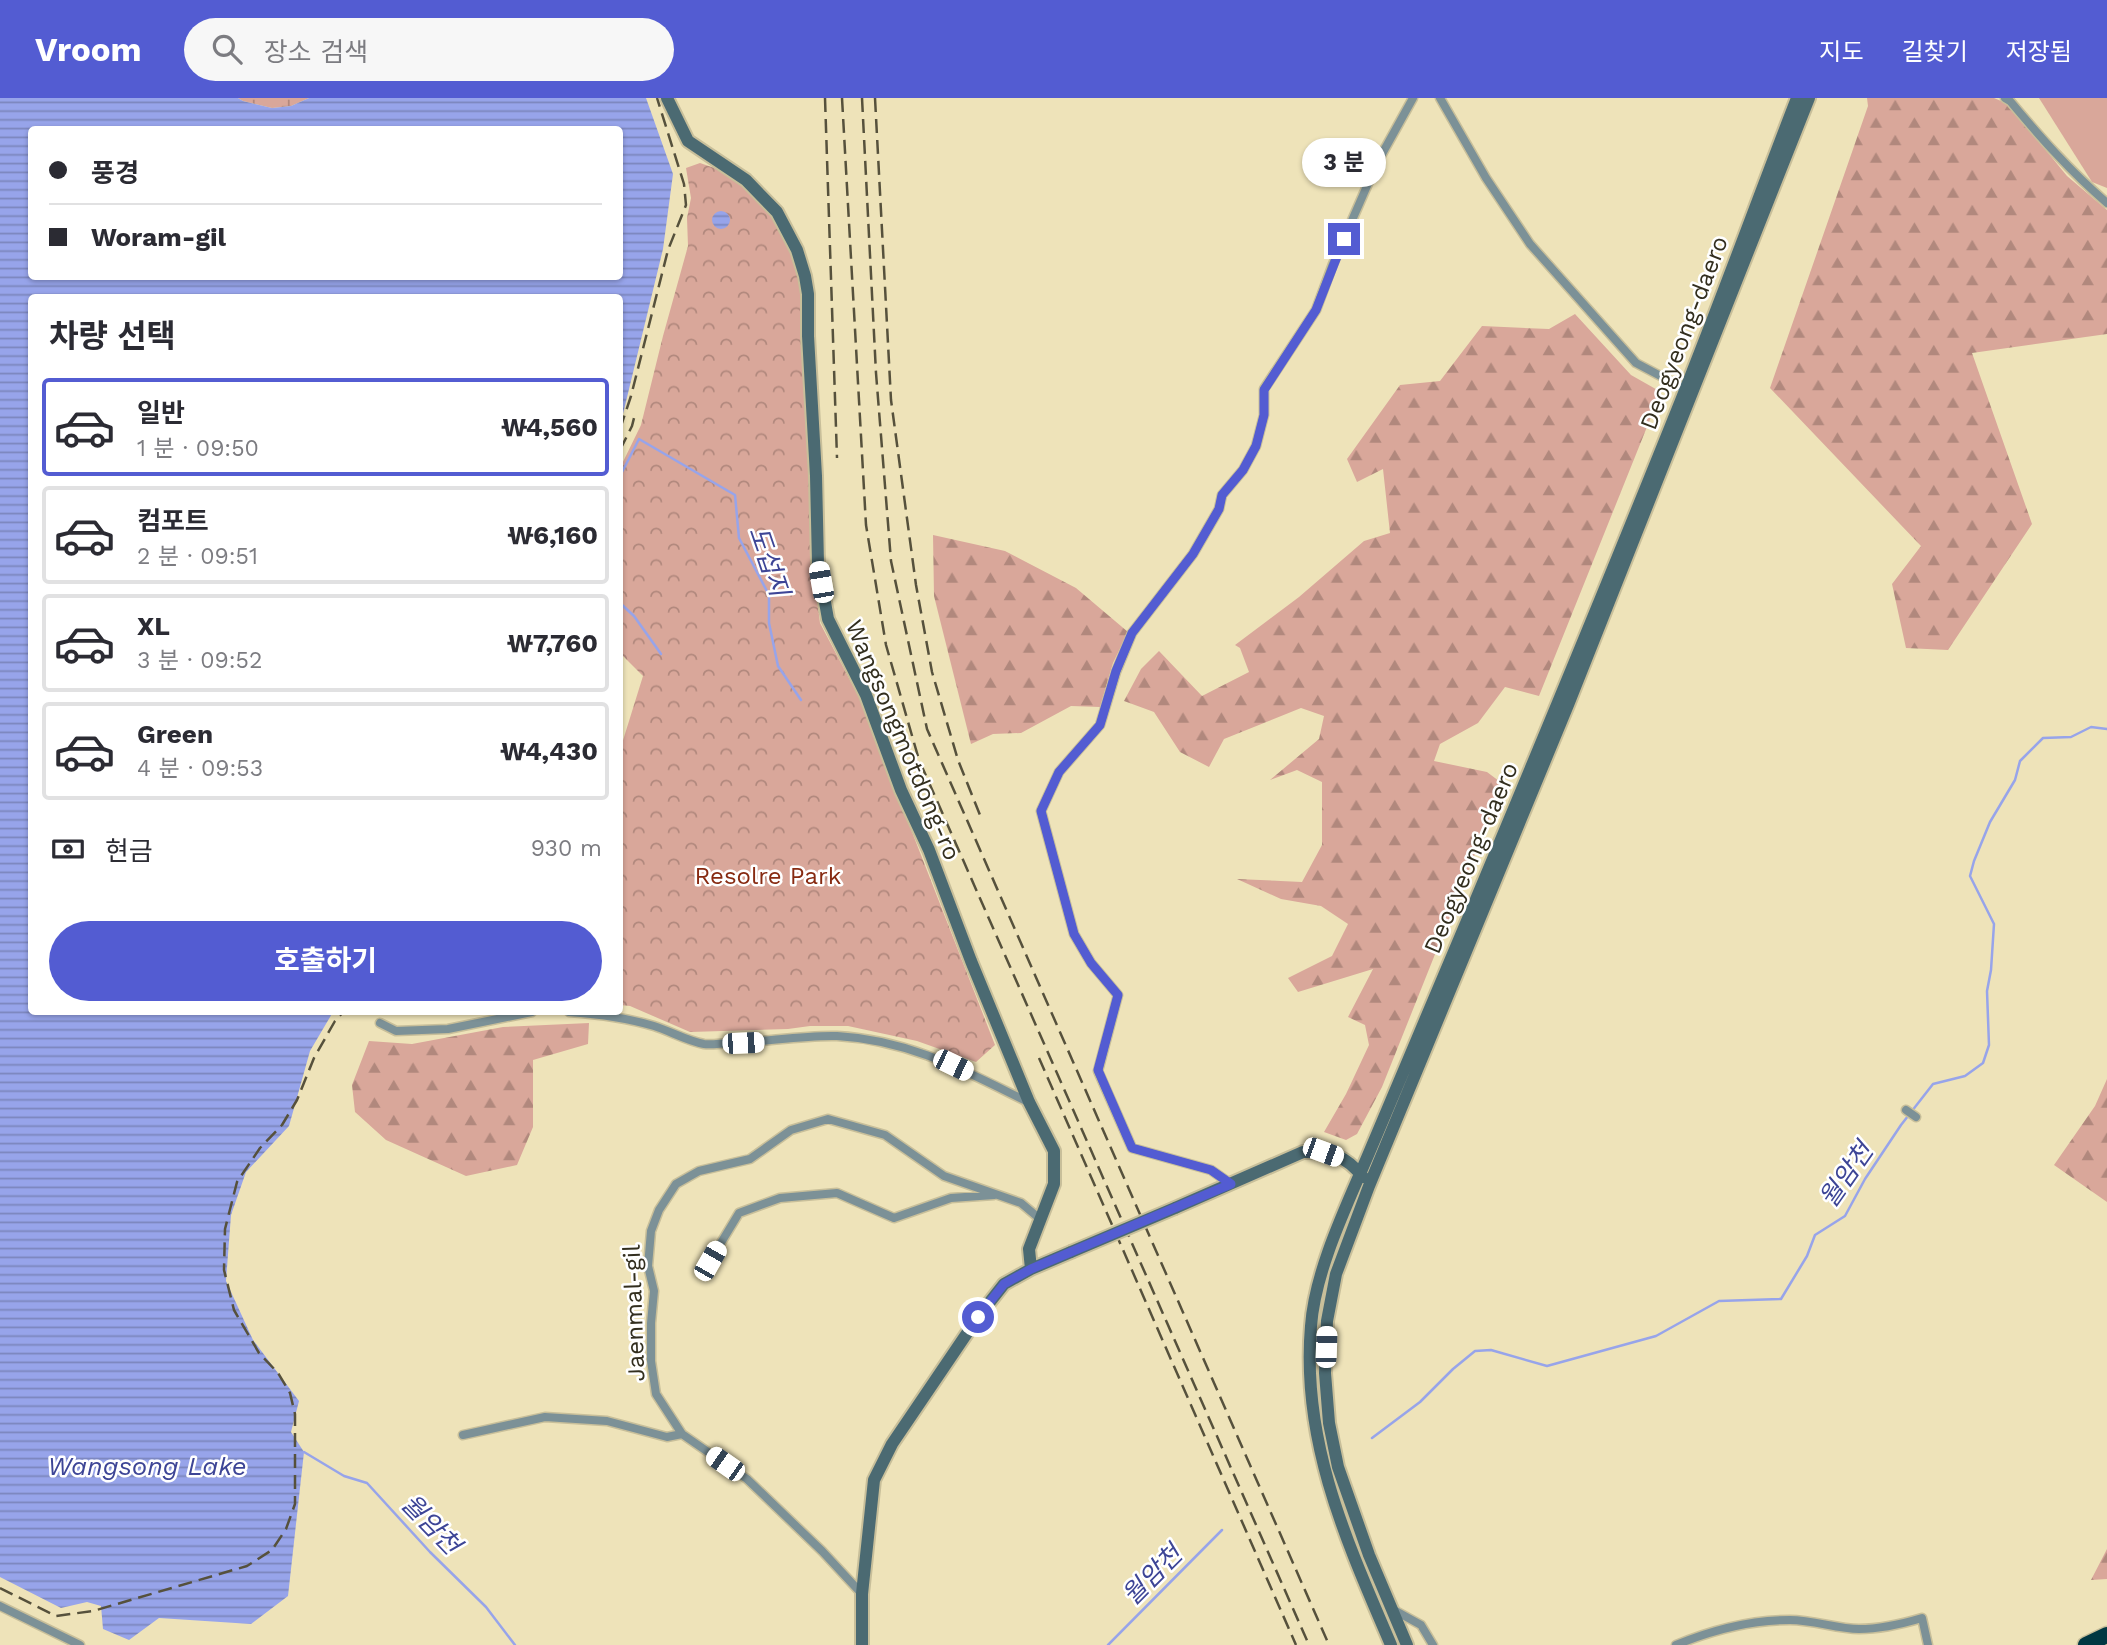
<!DOCTYPE html>
<html lang="ko">
<head>
<meta charset="utf-8">
<style>
  body { margin:0; font-family:"Work Sans","Noto Sans KR",sans-serif; background:#f7f7f7; color:#2b2b33; height:100vh; display:flex; flex-direction:column; font-size:26px; white-space:nowrap }
  * { box-sizing:border-box; margin:0 }
  p { font-size:23px; color:#7c7c81 }
  .icon { flex:none; width:38px; height:38px; fill:none; stroke:currentColor; stroke-width:2; stroke-linecap:round; stroke-linejoin:round }
  .map { position:relative; flex:1; overflow:hidden }
  .sheet { position:absolute; left:28px; top:196px; width:595px; height:721px; display:flex; flex-direction:column; background:#fff; border-radius:7px; box-shadow:0 2px 5px #0004 }
  .sheet>* { flex:none }
  .hud { position:absolute; left:28px; top:28px; width:595px; height:154px; border-radius:7px; box-shadow:0 2px 5px #0004; display:grid; align-content:center; height:154px; padding:0 21px; background:#fff }
  .end { position:absolute; width:32px; height:32px; margin:-16px; border:9px solid #535cd2; background:#fff; box-shadow:0 0 0 4px #fff }
  .from { border-radius:50% }
  .bubble { position:absolute; height:49px; border-radius:24px; background:#fff; box-shadow:0 2px 5px #0004; font-size:23px; font-weight:700; line-height:49px; text-align:center }
  .car { position:absolute; width:21px; height:42px; margin:-21px -10px; border-radius:9px; box-shadow:0 0 5px 2px #0007; background:linear-gradient(#fff 24%,#345 0 40%,#fff 0 76%,#345 0 86%,#fff 0) }
  .hud b { display:flex; align-items:center; gap:24px; height:66px; font-size:26px }
  .hud b+b { border-top:2px solid #e1e1e2 }
  .hud i { width:18px; height:18px; background:#2b2b33 }
  ul { padding:0; list-style:none }
  li { display:flex; align-items:center; gap:21px; height:98px; margin:0 14px 10px; padding:0 7px; border:4px solid #e1e1e2; border-radius:7px }
  li div { flex:1 }
  li b { display:block; font-size:26px }
  li em { font-style:normal; font-weight:700 }
  li.selected { border-color:#535cd2 }
  li>.icon { width:63px; height:63px; stroke-width:1.5 }
  h2 { padding:0 21px; font-size:32px; line-height:84px }
  .pay { display:flex; align-items:center; gap:18px; height:77px; padding:0 21px; font-size:26px }
  .pay p { margin-inline-start:auto }
  .primary-button { display:flex; gap:14px; margin-top:auto; padding:14px 21px }
  .primary-button a { flex:1; height:80px; border-radius:42px; background:#535cd2; color:#fff; font-size:28px; font-weight:700; line-height:80px; text-align:center }
  header { display:flex; align-items:center; gap:42px; box-sizing:border-box; height:98px; padding:0 35px; background:#535cd2; color:#fff }
  header strong { font-size:33px }
  nav { display:flex; gap:38px; margin-inline-start:auto; font-size:24px }
  .search { width:490px; height:63px; background:#f7f7f7; display:flex; align-items:center; gap:18px; box-sizing:border-box; padding:0 24px; border-radius:38px; color:#7c7c81; font-size:26px }
  .map>svg:first-child { display:block }
  .green { fill:#d9a79a }
  .forest { fill:url(#forest-firs) }
  .wetland { fill:url(#wetland-marsh) }
  .park { fill:url(#park-crowns) }
  .water { fill:url(#water-rules); fill-rule:evenodd }
  .lines { fill:none; stroke-linecap:round; stroke-linejoin:round }
  .stream { stroke:#97a4ea; stroke-width:2.5 }
  .street-casing { stroke:#c8bf9a; stroke-width:11 }
  .secondary-casing { stroke:#c8bf9a; stroke-width:16 }
  .highway-casing { stroke:#c8bf9a; stroke-width:19 }
  .street { stroke:#7c9197; stroke-width:8 }
  .secondary { stroke:#4b6a72; stroke-width:12 }
  .highway { stroke:#003742; stroke-width:16 }
  .rail { stroke:#56513c; stroke-width:2.5; stroke-dasharray:14 7; stroke-linecap:butt }
  .secondary-bridge-casing { stroke:#c8bf9a; stroke-width:16; stroke-linecap:butt }
  .secondary-bridge { stroke:#4b6a72; stroke-width:12 }
  .route { stroke:#535cd2; stroke-width:9 }
  .labels { text-anchor:middle; dominant-baseline:central; stroke-width:5; stroke-linejoin:round; paint-order:stroke }
  .street-label { font-size:24px; fill:#322e1e; stroke:#fff }
  .park-label { font-size:24px; fill:#872a11; stroke:#fff }
  .water-label { font-size:26px; font-style:italic; fill:#3d4596; stroke:#fff }
</style>
</head>
<body>
<header>
<strong>Vroom</strong>
<div class="search"><svg class="icon" aria-label="search" viewBox="0 0 24 24"><circle cx="10" cy="10" r="6"/><path d="M15 15l6 6"/></svg>장소 검색</div>
<nav><a>지도</a><a>길찾기</a><a>저장됨</a></nav>
</header>
<div class="map">
<svg width="2107" height="1547" viewBox="0 0 2107 1547">
  <defs>
    <pattern id="forest-firs" width="22" height="20" patternUnits="userSpaceOnUse" patternTransform="scale(1.75)"><rect width="22" height="20" fill="#d9a79a"/><path d="M5 1l3.5 6h-7zM16 11l3.5 6h-7z" fill="#b1887d"/></pattern>
    <pattern id="wetland-marsh" width="20" height="14" patternUnits="userSpaceOnUse" patternTransform="scale(1.75)"><rect width="20" height="14" fill="#d9a79a"/><path d="M1 5h8M5 5V1M11 12h8M15 12V8" fill="none" stroke="#b1887d"/></pattern>
    <pattern id="park-crowns" width="20" height="18" patternUnits="userSpaceOnUse" patternTransform="scale(1.75)"><rect width="20" height="18" fill="#d9a79a"/><path d="M2 6a3 3 0 1 1 6 0M12 15a3 3 0 1 1 6 0" fill="none" stroke="#b1887d"/></pattern>
    <pattern id="water-rules" width="6" height="5" patternUnits="userSpaceOnUse" patternTransform="scale(1.75)"><rect width="6" height="5" fill="#97a4ea"/><path d="M0 2.5h6" fill="none" stroke="#7c86bd"/></pattern>
  </defs>
  <rect width="100%" height="100%" fill="#eee3b9"/>
  <!-- green -->
  <path class="green" d="M 2039,0 L 2107,0 L 2107,90 L 2092,84 Z"/>
  <!-- forest -->
  <path class="forest" d="M 1867,0 L 1994,0 L 2008,6 L 2067,78 L 2107,112 L 2107,236 L 1972,255 L 2032,426 L 1948,552 L 1906,550 L 1892,486 L 1921,448 L 1770,290 L 1868,8 Z
    M 1575,216 L 1631,277 L 1661,294 L 1539,598 L 1505,589 L 1478,625 L 1440,646 L 1434,663 L 1487,674 L 1503,686 L 1382,989 L 1357,1036 L 1346,1042 L 1324,1034 L 1346,996 L 1369,947 L 1365,927 L 1348,919 L 1373,871 L 1298,894 L 1288,880 L 1332,858 L 1348,826 L 1321,808 L 1281,801 L 1237,781 L 1302,784 L 1322,747 L 1322,684 L 1297,672 L 1270,682 L 1319,641 L 1324,618 L 1301,610 L 1224,641 L 1209,669 L 1180,654 L 1154,614 L 1124,603 L 1141,571 L 1159,553 L 1202,598 L 1249,574 L 1240,550 L 1235,547 L 1299,499 L 1364,443 L 1390,435 L 1383,371 L 1357,384 L 1347,361 L 1400,287 L 1440,283 L 1482,228 L 1549,231 Z
    M 933,437 L 1005,453 L 1076,490 L 1128,534 L 1113,565 L 1100,609 L 1071,608 L 1021,635 L 993,636 L 971,646 L 934,498 Z
    M 589,925 L 588,946 L 533,962 L 533,1029 L 517,1067 L 466,1078 L 386,1042 L 355,1014 L 352,987 L 369,943 L 412,946 L 503,929 Z
    M 2107,981 L 2107,1104 L 2054,1067 L 2095,1008 Z
    M 2107,1451 L 2107,1481 L 2091,1482 Z"/>
  <!-- wetland -->
  <path class="wetland" d="M 238,0 L 309,0 L 291,8 L 272,10 L 243,3 Z"/>
  <!-- park -->
  <path class="park" d="M 700,65 L 723,73 L 745,89 L 770,116 L 795,158 L 804,196 L 813,468 L 820,525 L 861,603 L 995,947 L 976,964 L 917,943 L 848,928 L 810,928 L 788,931 L 690,934 L 630,908 L 620,907 L 620,652 L 643,578 L 620,555 L 620,370 L 641,327 L 663,238 L 688,148 L 687,120 L 691,100 L 686,70 Z"/>
  <!-- water -->
  <path class="water" d="M 0,0 L 238,0 L 243,3 L 272,10 L 291,8 L 309,0 L 646,0 L 673,76 L 663,151 L 622,320 L 620,324 L 620,200 L 32,200 L 32,914 L 333,914 L 310,953 L 289,1028 L 246,1074 L 231,1117 L 226,1183 L 253,1242 L 299,1303 L 291,1334 L 304,1354 L 288,1498 L 251,1526 L 159,1520 L 129,1542 L 103,1531 L 101,1508 L 87,1504 L 61,1510 L 0,1479 ZM 32,32 L 620,32 L 620,178 L 32,178 Z
    M712 122a9 9 0 1 1 18 0a9 9 0 1 1-18 0Z"/>
  <g class="lines">
    <!-- stream -->
    <path class="stream" d="M 620,378 L 639,341 L 735,397 L 739,440 L 769,497 L 769,525 L 778,568 L 801,602
      M 620,505 L 634,518 L 661,556
      M 1372,1340 L 1420,1304 L 1453,1271 L 1475,1253 L 1491,1252 L 1547,1268 L 1656,1238 L 1719,1203 L 1781,1201 L 1807,1158 L 1815,1137 L 1845,1118 L 1865,1081 L 1901,1027 L 1933,986 L 1965,978 L 1983,965 L 1989,947 L 1987,893 L 1991,872 L 1994,826 L 1970,778 L 1974,763 L 1990,724 L 2015,682 L 2020,663 L 2043,640 L 2071,639 L 2091,629 L 2107,631
      M 304,1354 L 344,1378 L 367,1385 L 430,1454 L 486,1509 L 515,1547
      M 1108,1547 L 1222,1432"/>
    <defs>
      <path id="street" d="M 1440,0 L 1486,80 L 1530,146 L 1636,265 L 1687,292
        M 2005,0 L 2010,3 C 2041,40 2070,73 2107,105
        M 569,914 C 597,916 627,920 654,928 C 670,933 687,943 704,946 C 712,947 722,945 731,945 C 766,944 802,937 837,938 C 910,942 965,973 1028,1004
        M 380,925 L 396,933 L 448,931 L 532,914
        M 1906,1012 L 1916,1019
        M 1231,1086 L 1211,1072 L 1132,1050 L 1098,973 L 1118,897 L 1091,865 L 1074,836 L 1041,713 L 1059,674 L 1100,627 L 1116,574 L 1132,535 L 1193,456 L 1219,411 L 1222,397 L 1243,372 L 1256,348 L 1264,317 L 1264,291 L 1316,212 L 1333,166 L 1377,65 L 1413,0
        M 710,1163 L 739,1115 L 780,1100 L 837,1095 L 894,1120 L 951,1100 L 994,1097
        M 463,1337 L 545,1319 L 607,1323 L 667,1339 L 682,1336
        M 862,1496 L 822,1453 L 747,1381 L 682,1336 L 656,1296 L 651,1263 L 651,1225 L 654,1193 L 648,1168 L 651,1133 L 659,1112 L 676,1086 L 699,1073 L 750,1061 L 791,1032 L 828,1021 L 885,1037 L 944,1078 L 1021,1105 L 1040,1121
        M 0,1508 L 80,1547
        M 1392,1511 L 1421,1527 L 1433,1547
        M 1676,1547 C 1712,1532 1752,1522 1790,1522 C 1814,1522 1837,1531 1859,1531 C 1881,1531 1902,1526 1922,1520 L 1928,1547"/>
      <path id="secondary" d="M 667,0 L 688,43 L 746,82 L 777,114 L 797,152 L 805,178 L 808,196 L 808,238 L 816,378 L 818,465 L 828,521 L 866,597 L 901,692 L 929,752 L 971,863 L 1029,1004 L 1054,1053 L 1054,1086 L 1029,1151 L 1031,1171
        M 1175,1110 L 1303,1054 C 1331,1053 1345,1057 1363,1079
        M 862,1547 L 862,1496 L 874,1382 L 892,1346 L 978,1219 L 1004,1186 L 1031,1171 L 1071,1154
        M 1391,1547 C 1347,1444 1301,1344 1311,1228 C 1315,1172 1347,1107 1369,1055 C 1402,976 1436,897 1469,818 C 1542,644 1614,470 1684,295 C 1723,197 1759,98 1797,0
        M 1407,1547 L 1369,1457 L 1338,1369 L 1329,1325 L 1325,1275 L 1327,1223 L 1336,1176 L 1369,1088 L 1568,607 L 1809,0"/>
      <path id="highway" d="M 2086,1547 L 2107,1537"/>
    </defs>
    <!-- street casing -->
    <use href="#street" class="street-casing"/>
    <!-- secondary casing -->
    <use href="#secondary" class="secondary-casing"/>
    <!-- highway casing -->
    <use href="#highway" class="highway-casing"/>
    <!-- street -->
    <use href="#street" class="street"/>
    <!-- secondary -->
    <use href="#secondary" class="secondary"/>
    <!-- highway -->
    <use href="#highway" class="highway"/>
    <!-- rail -->
    <path class="rail" d="M 825,0 L 837,360
      M 842,0 L 866,427 L 886,547 L 919,662 L 1309,1547
      M 862,0 L 876,275 L 891,463 L 927,631 L 1329,1547
      M 875,0 L 891,302 L 916,487 L 932,574 L 958,662 L 980,717
      M 620,331 L 631,298 L 668,152 L 686,107 L 684,86 L 657,0
      M 620,352 L 632,328 L 634,320
      M 1039,960 L 1296,1547
      M 0,1490 L 56,1518 L 93,1513 L 247,1468 L 272,1452 L 286,1431 L 295,1406 L 295,1316 L 290,1295 L 278,1275 L 259,1255 L 234,1212 L 224,1172 L 225,1131 L 237,1084 L 260,1050 L 282,1027 L 297,1002 L 314,960 L 335,923 L 343,914"/>
    <defs>
      <path id="secondary-bridge" d="M 1071,1154 L 1175,1110"/>
    </defs>
    <!-- secondary-bridge casing -->
    <use href="#secondary-bridge" class="secondary-bridge-casing"/>
    <!-- secondary-bridge -->
    <use href="#secondary-bridge" class="secondary-bridge"/>
  </g>
  <g class="lines">
    <!-- route -->
    <path class="route" d="M 978,1219 L 1004,1186 L 1031,1171 L 1231,1086 L 1211,1072 L 1132,1050 L 1098,972 L 1118,897 L 1091,865 L 1074,836 L 1041,713 L 1059,674 L 1100,627 L 1116,573 L 1132,535 L 1193,456 L 1219,411 L 1222,397 L 1243,372 L 1256,348 L 1264,317 L 1264,292 L 1316,212 L 1344,141"/>
  </g>
  <g class="labels">
    <!-- street labels -->
    <g class="street-label">
      <text transform="translate(1684 235) rotate(-69)">Deogyeong-daero</text>
      <text transform="translate(903 642) rotate(67)">Wangsongmotdong-ro</text>
      <text transform="translate(1471 760) rotate(-67)">Deogyeong-daero</text>
      <text transform="translate(634 1215) rotate(-92)">Jaenmal-gil</text>
    </g>
    <!-- park labels -->
    <g class="park-label">
      <text x="768" y="778">Resolre Park</text>
    </g>
    <!-- water labels -->
    <g class="water-label">
      <text transform="translate(769 463) rotate(71)">도섭지</text>
      <text transform="translate(1846 1077) rotate(-55)">월암천</text>
      <text x="147" y="1368">Wangsong Lake</text>
      <text transform="translate(431 1426) rotate(46)">월암천</text>
      <text transform="translate(1152 1477) rotate(-45)">월암천</text>
    </g>
  </g>
</svg>
<i class="end from" style="left:978px;top:1219px"></i>
<i class="end" style="left:1344px;top:141px"></i>
<div class="bubble" style="left:1302px;top:40px;width:84px">3 분</div>
<i class="car" style="left:821px;top:484px;rotate:350deg"></i>
<i class="car" style="left:743px;top:945px;rotate:88deg"></i>
<i class="car" style="left:953px;top:967px;rotate:116deg"></i>
<i class="car" style="left:1323px;top:1054px;rotate:110deg"></i>
<i class="car" style="left:710px;top:1163px;rotate:30deg"></i>
<i class="car" style="left:1326px;top:1249px;rotate:2deg"></i>
<i class="car" style="left:725px;top:1366px;rotate:305deg"></i>
<div class="hud">
<b><i class="from"></i>풍경</b>
<b><i></i>Woram-gil</b>
</div>
<section class="sheet">
<h2>차량 선택</h2>
<ul>
<li class="selected"><svg class="icon" aria-label="car" viewBox="0 0 24 24"><path d="M5 17H2v-5l4-1 3-4h7l3 4 3 1v5h-3M9 17h6M6 11h13"/><circle cx="7" cy="17" r="2"/><circle cx="17" cy="17" r="2"/></svg><div><b>일반</b><p>1 분 · 09:50</p></div><em>₩4,560</em></li>
<li><svg class="icon" aria-label="car" viewBox="0 0 24 24"><path d="M5 17H2v-5l4-1 3-4h7l3 4 3 1v5h-3M9 17h6M6 11h13"/><circle cx="7" cy="17" r="2"/><circle cx="17" cy="17" r="2"/></svg><div><b>컴포트</b><p>2 분 · 09:51</p></div><em>₩6,160</em></li>
<li><svg class="icon" aria-label="car" viewBox="0 0 24 24"><path d="M5 17H2v-5l4-1 3-4h7l3 4 3 1v5h-3M9 17h6M6 11h13"/><circle cx="7" cy="17" r="2"/><circle cx="17" cy="17" r="2"/></svg><div><b>XL</b><p>3 분 · 09:52</p></div><em>₩7,760</em></li>
<li><svg class="icon" aria-label="car" viewBox="0 0 24 24"><path d="M5 17H2v-5l4-1 3-4h7l3 4 3 1v5h-3M9 17h6M6 11h13"/><circle cx="7" cy="17" r="2"/><circle cx="17" cy="17" r="2"/></svg><div><b>Green</b><p>4 분 · 09:53</p></div><em>₩4,430</em></li>
</ul>
<div class="pay"><svg class="icon" aria-label="cash" viewBox="0 0 24 24"><path d="M3 7h18v10H3z"/><circle cx="12" cy="12" r="2"/></svg>현금<p>930 m</p></div>
<div class="primary-button"><a>호출하기</a></div>
</section>
</div>
</body>
</html>
